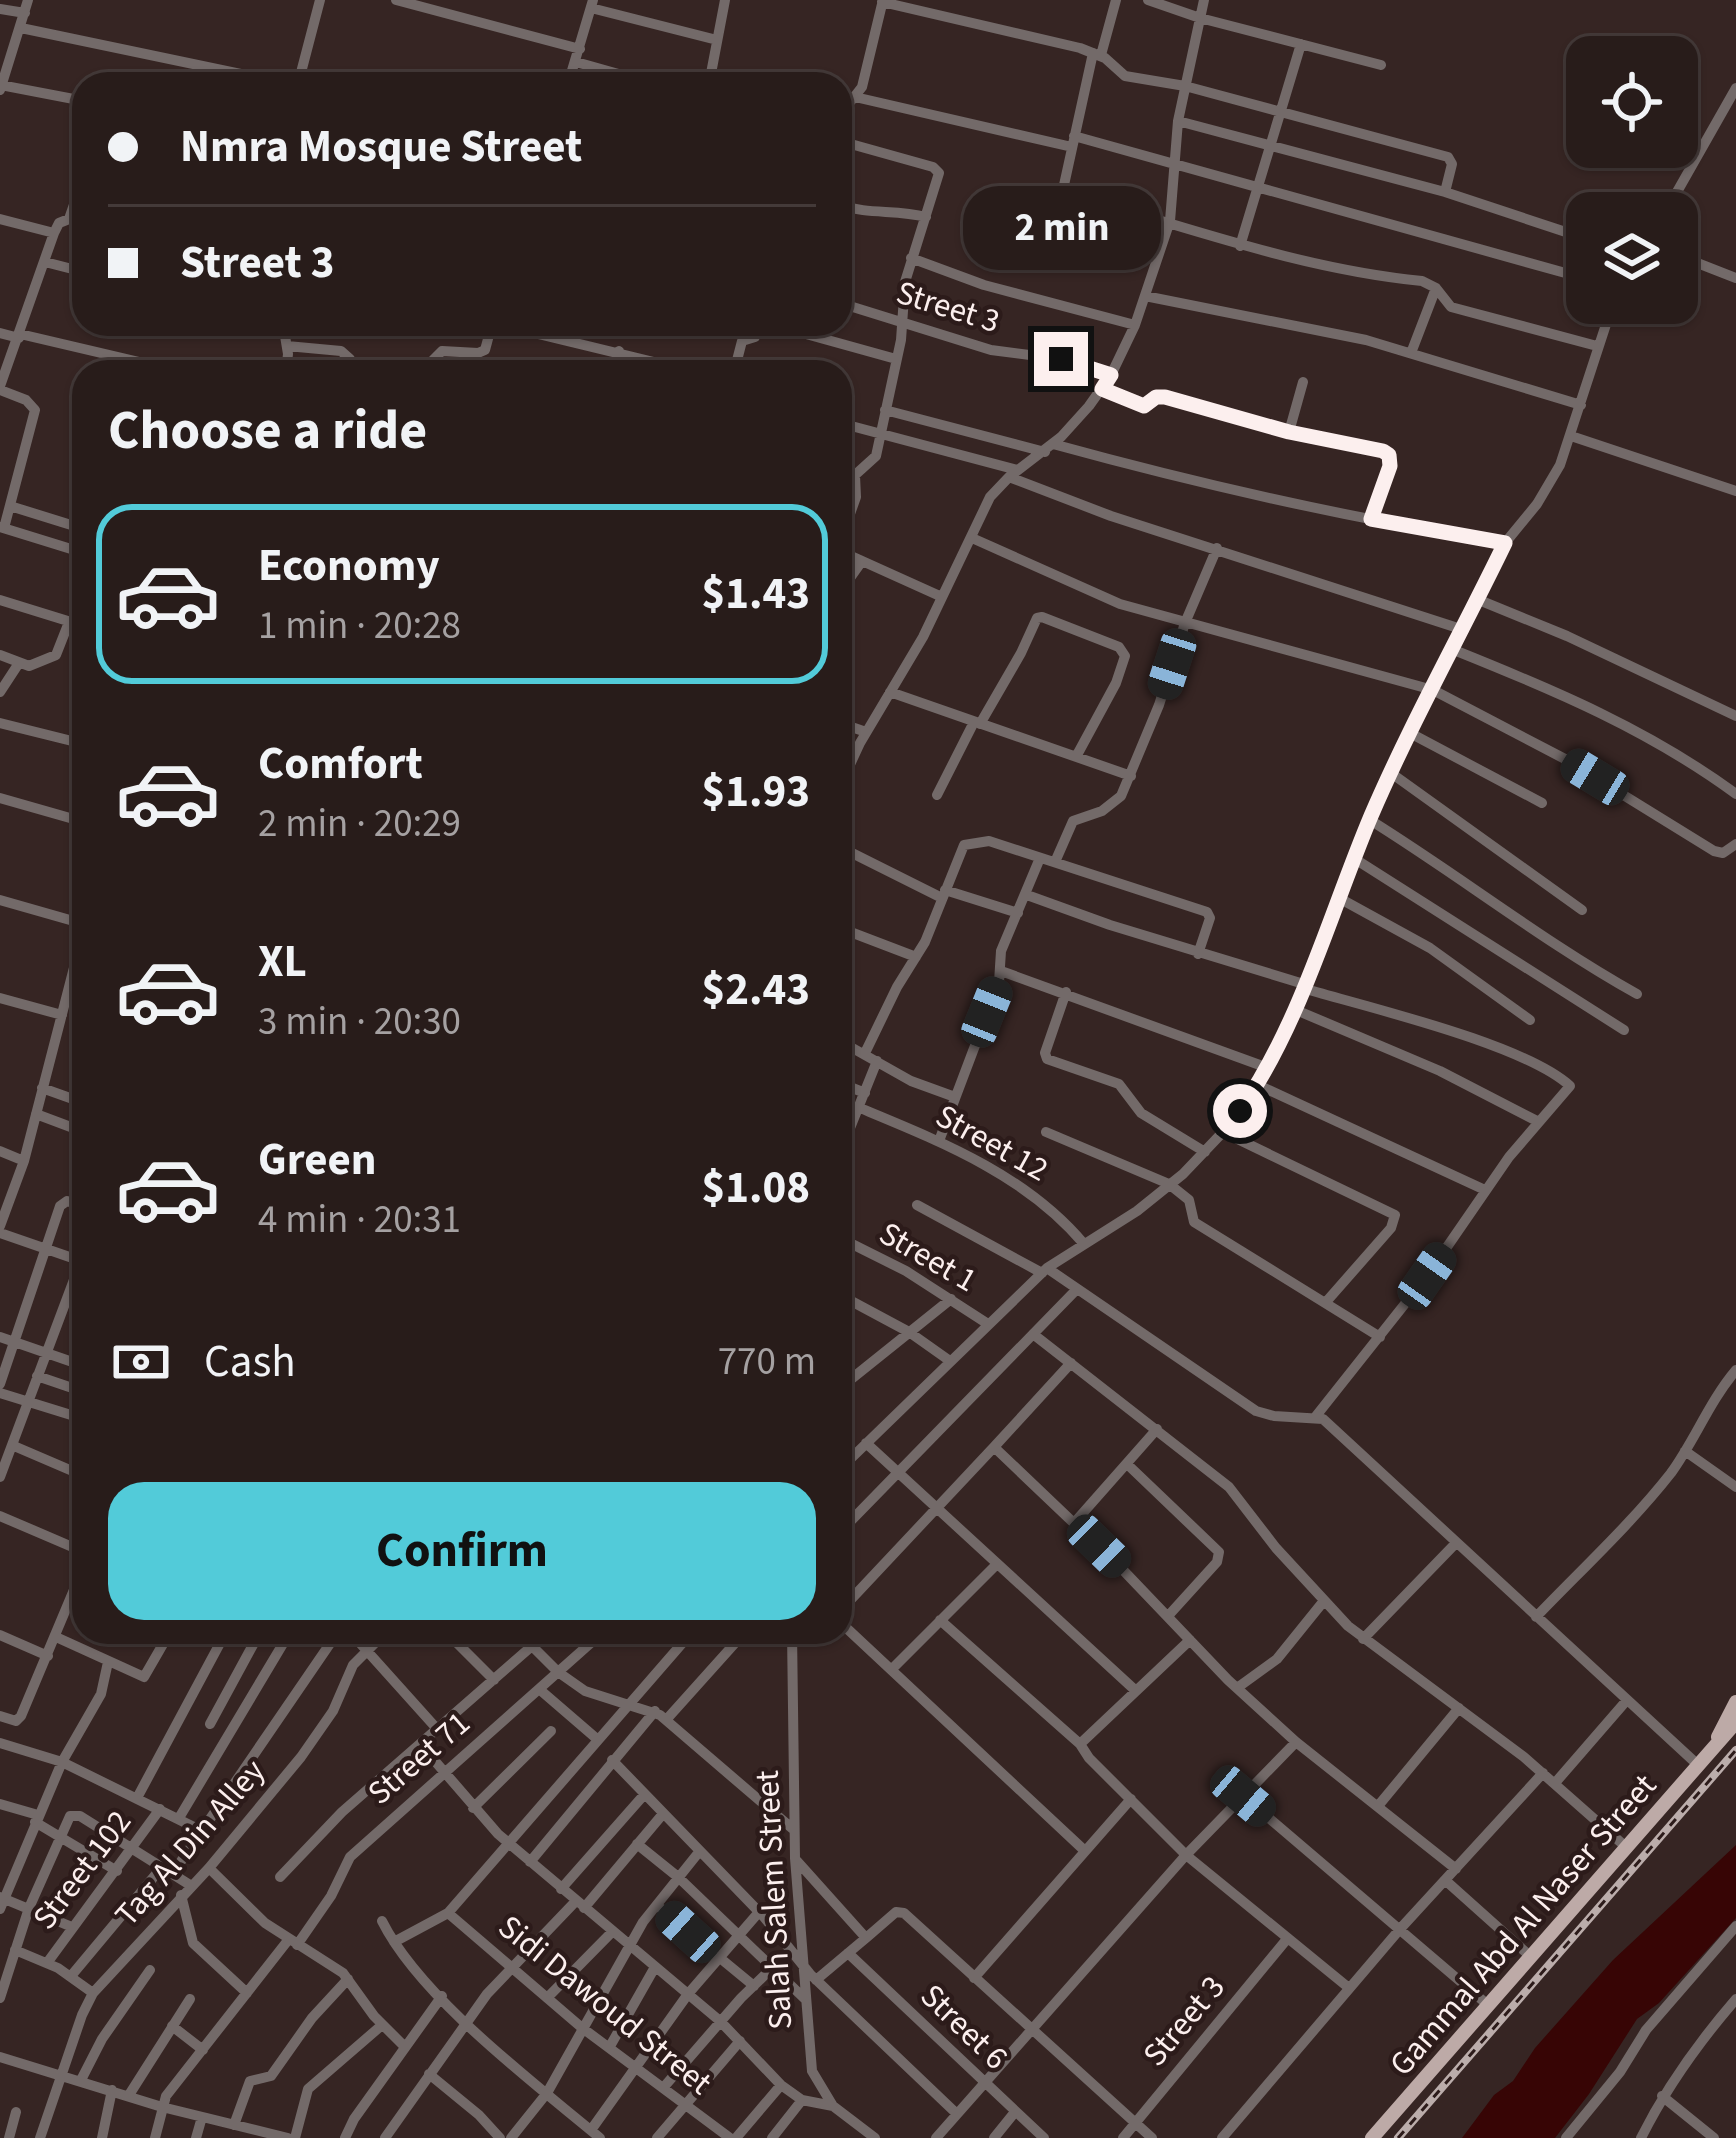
<!DOCTYPE html>
<html lang="en">
<head>
<meta charset="utf-8">
<style>
  body { margin:0; font-family:"Source Sans 3",sans-serif; background:#342927; color:#f1f3f6; height:100vh; display:flex; flex-direction:column; font-size:45px; white-space:nowrap }
  * { box-sizing:border-box; margin:0 }
  p { font-size:39px; color:#a5a1a2 }
  .icon { flex:none; width:66px; height:66px; fill:none; stroke:currentColor; stroke-width:2; stroke-linecap:round; stroke-linejoin:round }
  .map { position:relative; flex:1; overflow:hidden }
  .details { position:absolute; left:72px; top:360px; width:780px; height:1284px; display:flex; flex-direction:column; background:#281c1a; border-radius:36px; box-shadow:0 3px 9px #0004,0 0 0 3px #443a39 }
  .details>* { flex:none }
  .top-card { position:absolute; left:72px; top:72px; width:780px; height:264px; border-radius:36px; box-shadow:0 3px 9px #0004,0 0 0 3px #443a39; display:grid; align-content:center; height:264px; padding:0 36px; background:#281c1a }
  .buttons { position:absolute; left:1566px; top:36px; display:grid; gap:24px }
  .buttons a { display:grid; place-items:center; width:132px; height:132px; border-radius:24px; background:#281c1a; box-shadow:0 3px 9px #0004,0 0 0 3px #443a39; font-size:60px }
  .end { position:absolute; width:54px; height:54px; margin:-27px; border:15px solid #fcefee; background:#111; box-shadow:0 0 0 6px #111 }
  .from { border-radius:50% }
  .bubble { position:absolute; height:84px; border-radius:36px; background:#281c1a; box-shadow:0 3px 9px #0004,0 0 0 3px #443a39; font-size:39px; font-weight:700; line-height:84px; text-align:center }
  .car { position:absolute; width:36px; height:72px; margin:-36px -18px; border-radius:15px; box-shadow:0 0 9px 3px #0007; background:linear-gradient(#222 24%,#8ab4d8 0 40%,#222 0 76%,#8ab4d8 0 86%,#222 0) }
  .top-card b { display:flex; align-items:center; gap:42px; height:114px; font-size:45px }
  .top-card b+b { border-top:3px solid #443a39 }
  .top-card i { width:30px; height:30px; background:#f1f3f6 }
  ul { padding:0; list-style:none }
  li { display:flex; align-items:center; gap:36px; height:180px; margin:0 24px 18px; padding:0 12px; border:6px solid transparent; border-radius:36px }
  li div { flex:1 }
  li b { display:block; font-size:45px }
  li em { font-style:normal; font-weight:700 }
  li.current { border-color:#52cbd9 }
  li>.icon { width:108px; height:108px; stroke-width:1.5 }
  h2 { padding:0 36px; font-size:54px; line-height:144px }
  .pay { display:flex; align-items:center; gap:30px; height:132px; padding:0 36px; font-size:45px }
  .pay p { margin-inline-start:auto }
  .button { display:flex; gap:24px; margin-top:auto; padding:24px 36px }
  .button a { flex:1; height:138px; border-radius:36px; background:#52cbd9; color:#111; font-size:48px; font-weight:700; line-height:138px; text-align:center }
  .map>svg:first-child { display:block }
  .water { fill:#370505 }
  .lines { fill:none; stroke-linecap:round; stroke-linejoin:round }
  .minor { stroke:#736a69; stroke-width:10 }
  .major { stroke:#bdaaa7; stroke-width:14 }
  .rail-casing { stroke:#bbadab; stroke-width:8 }
  .rail { stroke:#2c1b1a; stroke-width:3; stroke-dasharray:9; stroke-linecap:butt }
  .route { stroke:#fcefee; stroke-width:15 }
  .labels { text-anchor:middle; dominant-baseline:central; stroke-width:9; stroke-linejoin:round; paint-order:stroke }
  .street-label { font-size:33px; fill:#fcefee; stroke:#2c1b1a }
</style>
</head>
<body>
<div class="map">
<svg width="1736" height="2138" viewBox="0 0 1736 2138">
  <rect width="100%" height="100%" fill="#362523"/>
  <!-- water -->
  <path class="water" d="M 1736,1845 L 1736,1918 L 1659,2003 L 1637,2019 L 1589,2094 L 1555,2138 L 1462,2138 L 1494,2095 L 1513,2081 L 1535,2048 L 1613,1960 Z"/>
  <g class="lines">
    <!-- minor -->
    <path class="minor" d="M 396,0 L 580,49
      M 1148,0 L 1200,18 L 1381,65
      M 882,2 L 1080,48 L 1105,58 L 1125,76 L 1185,86 L 1448,157 L 1452,164 L 1445,192
      M 591,8 L 717,40
      M 0,9 L 25,13
      M 21,28 L 289,84
      M 1093,53 L 1064,185 L 1067,193 C 1184,226 1300,269 1422,281 L 1436,288 L 1451,307 L 1597,346
      M 1101,55 L 1116,0
      M 576,62 L 654,84
      M 298,84 L 320,0
      M 568,84 L 593,0
      M 709,84 L 725,0
      M 0,85 L 84,101
      M 0,90 L 28,0
      M 855,97 L 1072,147
      M 840,115 L 862,87 L 883,0
      M 1178,121 L 1445,192 L 1587,239
      M 1074,136 L 1587,279
      M 840,141 L 933,167 L 939,173 L 905,282 L 901,340 L 876,456 L 855,475 L 856,497 L 840,542
      M 840,205 C 869,215 896,209 926,217
      M 1665,213 L 1736,88
      M 0,219 L 54,233
      M 1240,246 L 1301,44
      M 1677,255 L 1736,278
      M 911,258 L 984,285 L 1135,325
      M 45,262 L 84,272
      M 1145,296 L 1366,340 L 1581,405
      M 840,303 L 991,350 L 1061,359 L 1111,375
      M 283,324 L 288,354 L 286,372
      M 497,324 L 695,372
      M 770,324 L 896,359
      M 0,333 L 19,338
      M 20,334 L 182,372
      M 287,346 L 341,351 L 350,359 L 350,372
      M 1411,353 L 1436,288
      M 431,372 L 433,360 L 442,351 L 478,353 L 485,350 L 492,324
      M 613,372 L 619,351
      M 734,372 L 742,341 L 755,337 L 760,324
      M 0,386 L 54,233 L 59,223 L 69,219 L 84,176
      M 1102,389 L 1144,406 L 1157,397 L 1165,397 L 1289,432 L 1383,451 L 1389,455 L 1390,466 L 1371,519
      M 0,390 L 26,400 L 35,410 L 4,528
      M 885,410 L 1045,452
      M 840,423 L 1017,470
      M 1289,432 L 1303,382
      M 1571,436 L 1736,491
      M 1053,444 C 1202,485 1353,519 1505,543
      M 1009,477 L 1111,516 L 1464,630
      M 10,506 L 84,529
      M 0,527 L 84,553
      M 972,538 L 1120,604 L 1433,690 L 1565,759 L 1714,851 L 1723,853 L 1736,844
      M 840,551 L 942,597
      M 840,592 L 862,561
      M 0,600 L 84,626
      M 1479,600 L 1567,636 L 1736,716
      M 1454,650 C 1554,690 1649,730 1736,794
      M 0,655 L 29,666 L 56,655 L 69,622
      M 0,692 L 19,663
      M 890,692 L 1131,776
      M 0,723 L 84,744
      M 840,723 L 866,732
      M 980,724 L 1021,653 L 1037,618 L 1042,617 L 1119,647 L 1125,656 L 1116,683 L 1077,755
      M 1410,733 L 1542,803
      M 1391,773 L 1582,910
      M 840,786 L 860,743 L 923,637 L 990,497 L 1009,477 L 1061,437 L 1089,406 L 1111,375 L 1135,325 L 1170,221 L 1178,121 L 1204,0
      M 937,795 L 974,722
      M 0,798 L 84,822
      M 1370,820 C 1460,876 1544,942 1637,994
      M 840,847 L 942,898
      M 1355,859 L 1624,1030
      M 1055,862 L 1073,821 L 1102,811 L 1121,796 L 1159,705 L 1185,623 L 1217,548
      M 945,890 L 1018,913
      M 1027,895 L 1110,925 L 1307,985
      M 1339,898 L 1430,948 L 1530,1020
      M 0,900 L 84,924
      M 840,928 L 916,957
      M 1001,971 L 1268,1068
      M 1306,989 C 1370,1008 1524,1044 1570,1086 L 1509,1157 L 1427,1276 L 1316,1416
      M 1066,992 L 1045,1053 L 1047,1059 L 1119,1084 L 1141,1113 L 1205,1152
      M 0,998 L 62,1015
      M 1296,1010 L 1440,1071 L 1539,1122
      M 840,1041 L 911,1081 L 955,1097
      M 865,1053 L 897,987 L 925,942 L 964,845 L 989,841 L 1207,912 L 1210,918 L 1198,954
      M 840,1083 L 865,1093
      M 1258,1085 L 1485,1190
      M 42,1088 L 84,1103
      M 860,1108 C 942,1142 1026,1175 1084,1244
      M 36,1114 L 84,1132
      M 1046,1132 L 1169,1184 L 1189,1200 L 1194,1222 L 1380,1337
      M 1223,1132 L 1395,1215 L 1391,1228 L 1326,1302
      M 939,1141 L 999,982 L 1001,951 L 1040,858
      M 0,1151 L 24,1161
      M 840,1153 L 877,1061
      M 917,1205 L 1042,1273
      M 0,1226 L 24,1161 L 84,929
      M 0,1233 L 84,1262
      M 840,1238 L 906,1271 L 988,1324
      M 1047,1268 L 1256,1411 L 1274,1416 L 1323,1419 L 1698,1765
      M 840,1295 L 909,1332 L 950,1361
      M 1033,1334 L 1229,1487 L 1276,1548 L 1348,1626 L 1524,1757 L 1626,1847
      M 0,1337 L 84,1366
      M 1071,1363 L 994,1447 L 1122,1569 L 1228,1680 L 1296,1742 L 1456,1869
      M 37,1376 L 84,1392
      M 0,1384 L 60,1206 L 67,1201 L 84,1206
      M 840,1388 L 951,1299
      M 0,1393 L 84,1419
      M 866,1443 L 1136,1691
      M 14,1446 L 84,1476
      M 1685,1451 L 1736,1487
      M 1127,1464 L 1219,1552 L 1217,1562 L 1168,1616
      M 840,1469 L 1047,1268 L 1137,1211 L 1183,1174 L 1223,1132 L 1258,1085 L 1306,989 L 1370,820 L 1410,733 L 1505,543 L 1537,504 L 1560,465 L 1613,303
      M 0,1477 L 84,1253
      M 0,1516 L 84,1552
      M 1074,1523 L 1157,1429
      M 840,1532 L 1077,1289
      M 840,1611 L 994,1447
      M 1536,1617 C 1581,1570 1631,1524 1671,1473 C 1695,1440 1709,1402 1736,1370
      M 940,1620 L 1080,1744
      M 840,1622 L 1085,1851
      M 350,1632 L 438,1730
      M 446,1632 L 494,1680
      M 518,1632 L 558,1672 L 585,1691 L 660,1715 L 794,1830
      M 792,1632 L 795,1858 L 812,2071 L 833,2106 L 875,2138
      M 0,1635 L 48,1656
      M 56,1637 L 144,1677 L 170,1632
      M 1363,1639 L 1456,1543
      M 1190,1640 L 1080,1744 L 1089,1758 L 1186,1855 L 1349,1988
      M 892,1669 L 997,1564
      M 1237,1688 L 1277,1659 L 1323,1602
      M 539,1689 L 597,1739
      M 0,1716 L 16,1721 L 21,1716 L 84,1566
      M 666,1720 L 745,1632
      M 210,1724 L 260,1632
      M 0,1743 L 62,1762 L 202,1831
      M 421,1745 L 498,1834 L 720,2021 L 781,2085 L 802,2100 L 833,2106
      M 612,1760 L 764,1917 L 810,1974 L 957,2114
      M 1555,1783 L 1627,1700
      M 1243,1796 L 1488,2005
      M 137,1798 L 226,1632
      M 0,1804 L 38,1815
      M 1378,1806 L 1459,1708
      M 473,1808 L 551,1731
      M 179,1818 L 290,1632
      M 35,1822 L 117,1871
      M 637,1844 L 678,1877 L 805,1999
      M 797,1861 L 866,1938 L 896,1912 L 904,1913 L 1152,2138
      M 530,1862 L 655,1711
      M 209,1868 L 265,1923 L 343,1973 L 374,2016 L 405,2047
      M 173,1873 L 338,1632
      M 280,1877 L 342,1812 L 548,1632
      M 1445,1880 L 1531,1957
      M 561,1889 L 643,1796
      M 181,1895 L 193,1943 L 247,1993
      M 0,1897 L 72,1927
      M 657,1905 L 718,1959
      M 584,1908 L 662,1815
      M 0,1909 L 62,1762 L 101,1694 L 108,1662
      M 448,1913 L 581,2027 L 730,2138
      M 382,1921 C 420,1997 533,2082 600,2138
      M 394,1942 L 448,1913 L 692,1632
      M 297,1945 L 331,1896 L 350,1857 L 603,1632
      M 15,1950 L 58,1968 L 93,1993
      M 848,1953 L 1044,2138
      M 720,1958 L 754,1986
      M 47,1963 L 160,1809
      M 71,1976 L 162,1867
      M 974,1978 L 1131,1799
      M 816,1980 L 866,1938
      M 0,1998 L 29,1908 L 70,1816 L 80,1816 L 190,1885
      M 547,1998 L 612,1932
      M 172,2026 L 203,2050
      M 609,2048 L 655,1967
      M 0,2057 L 162,2107 L 288,2138
      M 429,2074 L 479,2115 L 500,2138
      M 81,2080 L 102,2039 L 150,1970
      M 663,2088 L 741,1998 L 770,1970
      M 129,2095 L 190,1999
      M 1662,2096 L 1714,2138
      M 234,2125 L 250,2081 L 271,2076 L 312,2018 L 348,1979
      M 591,2130 L 688,1994 L 759,1912
      M 9,2138 L 16,2112
      M 40,2138 L 82,2015 L 93,1993 L 209,1868 L 301,1757 L 333,1711 L 353,1665 L 386,1632
      M 102,2138 L 112,2090
      M 155,2138 L 166,2096 L 289,1939
      M 196,2138 L 202,2117
      M 295,2138 L 308,2089 L 382,2025
      M 345,2138 L 354,2119 L 442,1996
      M 385,2138 L 487,1994 L 575,1902
      M 511,2138 L 547,2093 L 643,1922 L 699,1852
      M 657,2138 L 740,2041
      M 736,2138 L 781,2085
      M 772,2138 L 802,2100
      M 936,2138 L 1186,1855 L 1296,1742
      M 994,2138 L 1015,2112
      M 1123,2138 L 1287,1939
      M 1222,2138 L 1400,1929 L 1543,1773
      M 1566,2138 L 1620,2072 L 1646,2030 L 1736,1926
      M 1641,2138 C 1667,2086 1698,2043 1736,1999"/>
    <!-- major -->
    <path class="major" d="M 1718,1737 L 1736,1702
      M 1372,2138 L 1736,1722"/>
    <defs>
      <path id="rail" d="M 1398,2138 L 1736,1750"/>
    </defs>
    <!-- rail casing -->
    <use href="#rail" class="rail-casing"/>
    <!-- rail -->
    <use href="#rail" class="rail"/>
  </g>
  <g class="lines">
    <!-- route -->
    <path class="route" d="M 1061,359 L 1111,375 L 1102,389 L 1144,406 L 1156,397 L 1165,397 L 1289,432 L 1383,451 L 1389,455 L 1390,466 L 1371,519 L 1505,543 C 1461,634 1411,723 1371,816 C 1329,916 1302,1020 1240,1111"/>
  </g>
  <g class="labels">
    <!-- street labels -->
    <g class="street-label">
      <text transform="translate(948 307) rotate(17)">Street 3</text>
      <text transform="translate(992 1143) rotate(29)">Street 12</text>
      <text transform="translate(928 1257) rotate(30)">Street 1</text>
      <text transform="translate(419 1758) rotate(-41)">Street 71</text>
      <text transform="translate(190 1843) rotate(-49)">Tag Al Din Alley</text>
      <text transform="translate(82 1870) rotate(-53)">Street 102</text>
      <text transform="translate(774 1900) rotate(-93)">Salah Salem Street</text>
      <text transform="translate(1523 1925) rotate(-49)">Gammal Abd Al Naser Street</text>
      <text transform="translate(605 2005) rotate(39)">Sidi Dawoud Street</text>
      <text transform="translate(1184 2021) rotate(-50)">Street 3</text>
      <text transform="translate(964 2027) rotate(44)">Street 6</text>
    </g>
  </g>
</svg>
<div class="buttons">
<a><svg class="icon" aria-label="locate" viewBox="0 0 24 24"><circle cx="12" cy="12" r="6"/><path d="M12 2v4M12 18v4M2 12h4M18 12h4"/></svg></a>
<a><svg class="icon" aria-label="layers" viewBox="0 0 24 24"><path d="M12 4l9 5-9 5-9-5zM3 14l9 5 9-5"/></svg></a>
</div>
<i class="end from" style="left:1240px;top:1111px"></i>
<i class="end" style="left:1061px;top:359px"></i>
<div class="bubble" style="left:963px;top:186px;width:198px">2 min</div>
<i class="car" style="left:1172px;top:664px;rotate:198deg"></i>
<i class="car" style="left:1595px;top:777px;rotate:301deg"></i>
<i class="car" style="left:987px;top:1012px;rotate:22deg"></i>
<i class="car" style="left:1427px;top:1276px;rotate:35deg"></i>
<i class="car" style="left:1099px;top:1546px;rotate:134deg"></i>
<i class="car" style="left:1243px;top:1796px;rotate:130deg"></i>
<i class="car" style="left:688px;top:1932px;rotate:312deg"></i>
<div class="top-card">
<b><i class="from"></i>Nmra Mosque Street</b>
<b><i></i>Street 3</b>
</div>
<section class="details">
<h2>Choose a ride</h2>
<ul>
<li class="current"><svg class="icon" aria-label="car" viewBox="0 0 24 24"><path d="M5 17H2v-5l4-1 3-4h7l3 4 3 1v5h-3M9 17h6M6 11h13"/><circle cx="7" cy="17" r="2"/><circle cx="17" cy="17" r="2"/></svg><div><b>Economy</b><p>1 min · 20:28</p></div><em>$1.43</em></li>
<li><svg class="icon" aria-label="car" viewBox="0 0 24 24"><path d="M5 17H2v-5l4-1 3-4h7l3 4 3 1v5h-3M9 17h6M6 11h13"/><circle cx="7" cy="17" r="2"/><circle cx="17" cy="17" r="2"/></svg><div><b>Comfort</b><p>2 min · 20:29</p></div><em>$1.93</em></li>
<li><svg class="icon" aria-label="car" viewBox="0 0 24 24"><path d="M5 17H2v-5l4-1 3-4h7l3 4 3 1v5h-3M9 17h6M6 11h13"/><circle cx="7" cy="17" r="2"/><circle cx="17" cy="17" r="2"/></svg><div><b>XL</b><p>3 min · 20:30</p></div><em>$2.43</em></li>
<li><svg class="icon" aria-label="car" viewBox="0 0 24 24"><path d="M5 17H2v-5l4-1 3-4h7l3 4 3 1v5h-3M9 17h6M6 11h13"/><circle cx="7" cy="17" r="2"/><circle cx="17" cy="17" r="2"/></svg><div><b>Green</b><p>4 min · 20:31</p></div><em>$1.08</em></li>
</ul>
<div class="pay"><svg class="icon" aria-label="cash" viewBox="0 0 24 24"><path d="M3 7h18v10H3z"/><circle cx="12" cy="12" r="2"/></svg>Cash<p>770 m</p></div>
<div class="button"><a>Confirm</a></div>
</section>
</div>
</body>
</html>
